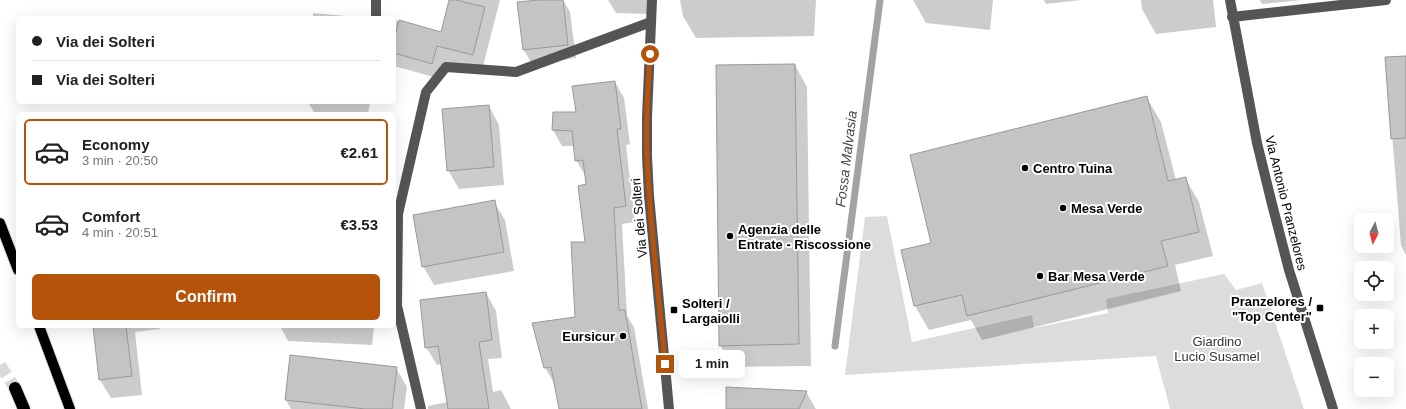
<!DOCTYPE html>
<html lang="en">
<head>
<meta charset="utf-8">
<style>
  body { margin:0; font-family:Helvetica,sans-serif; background:#f6f6f6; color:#202124; height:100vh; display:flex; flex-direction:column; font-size:15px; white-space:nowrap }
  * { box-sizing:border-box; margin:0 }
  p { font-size:13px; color:#757577 }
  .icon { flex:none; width:22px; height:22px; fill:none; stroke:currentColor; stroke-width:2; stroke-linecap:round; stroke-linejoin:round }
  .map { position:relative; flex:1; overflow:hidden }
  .drawer { position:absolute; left:16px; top:112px; width:380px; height:216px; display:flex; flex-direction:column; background:#fff; border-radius:6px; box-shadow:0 4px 16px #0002 }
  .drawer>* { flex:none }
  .guide { position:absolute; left:16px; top:16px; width:380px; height:88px; border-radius:6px; box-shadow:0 4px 16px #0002; display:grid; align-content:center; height:88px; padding:0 16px; background:#fff }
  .needle { width:26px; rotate:186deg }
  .buttons { position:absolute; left:1354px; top:213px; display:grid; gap:8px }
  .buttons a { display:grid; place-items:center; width:40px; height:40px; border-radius:6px; background:#fff; box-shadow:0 4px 16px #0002; font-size:20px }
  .end { position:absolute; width:18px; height:18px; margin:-9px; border:5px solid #b45309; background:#fff; box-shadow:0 0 0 2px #fff }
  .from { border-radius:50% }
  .bubble { position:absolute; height:28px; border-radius:6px; background:#fff; box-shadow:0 4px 16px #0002; font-size:13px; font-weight:700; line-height:28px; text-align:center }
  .guide b { display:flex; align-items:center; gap:14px; height:38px; font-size:15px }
  .guide b+b { border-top:1px solid #e0e0e0 }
  .guide i { width:10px; height:10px; background:#202124 }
  ul { padding:7px 0 0; list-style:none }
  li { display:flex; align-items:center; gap:12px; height:66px; margin:0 8px 6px; padding:0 8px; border:2px solid transparent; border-radius:6px }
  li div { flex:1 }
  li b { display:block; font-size:15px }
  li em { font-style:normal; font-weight:700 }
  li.on { border-color:#b45309 }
  li>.icon { width:36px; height:36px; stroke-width:1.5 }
  .cta { display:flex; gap:8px; margin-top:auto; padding:8px 16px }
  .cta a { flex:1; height:46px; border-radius:6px; background:#b45309; color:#fff; font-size:16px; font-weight:700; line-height:46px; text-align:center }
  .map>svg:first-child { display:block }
  .green { fill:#dcdcdc }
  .shadow { fill:#0003 }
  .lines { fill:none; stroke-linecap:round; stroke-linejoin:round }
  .stream { stroke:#a3a3a3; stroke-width:7 }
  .building { fill:#c4c4c4; stroke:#999 }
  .highway-tunnel { stroke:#d9d9d9; stroke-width:12; stroke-dasharray:12 6; stroke-linecap:butt }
  .major-casing { stroke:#dbdbdb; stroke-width:12 }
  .highway-casing { stroke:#dbdbdb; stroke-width:14 }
  .minor { stroke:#555; stroke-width:10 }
  .major { stroke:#000; stroke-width:10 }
  .highway { stroke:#000; stroke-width:12 }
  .route { stroke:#b45309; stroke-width:5 }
  .poi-dot { fill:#000; stroke:#fff; stroke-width:1.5 }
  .labels { text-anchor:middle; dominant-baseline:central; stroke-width:4; stroke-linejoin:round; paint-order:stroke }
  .poi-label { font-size:13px; font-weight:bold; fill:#000; stroke:#fff; text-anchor:start }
  .street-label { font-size:13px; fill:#000; stroke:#fff }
  .park-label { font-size:13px; fill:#333; stroke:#fff }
  .water-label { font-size:14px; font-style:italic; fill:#444; stroke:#fff }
</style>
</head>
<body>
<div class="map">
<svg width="1406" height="409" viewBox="0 0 1406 409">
  <rect width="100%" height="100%" fill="#fff"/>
  <!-- green -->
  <path class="green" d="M 887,216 L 912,342 L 1032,315 L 1034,328 L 1108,313 L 1106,299 L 1224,274 L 1236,290 L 1262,283 L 1304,409 L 1170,409 L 1156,356 L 845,375 L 865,217 Z"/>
  <!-- shadow -->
  <path class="shadow" d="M 450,0 L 500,0 L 482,70 L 446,62 L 441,79 L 394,66 L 394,20 L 441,33 Z
    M 546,0 L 563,0 L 570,12 L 576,58 L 532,64 L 524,50 Z
    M 608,0 L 649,0 L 648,14 L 616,13 Z
    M 680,0 L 816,0 L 814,36 L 696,38 L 683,16 Z
    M 913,0 L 993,0 L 990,30 L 926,23 Z
    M 1044,0 L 1081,0 L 1046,4 Z
    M 1141,0 L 1213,0 L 1216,27 L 1156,34 L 1142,9 Z
    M 1260,0 L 1302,0 L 1262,4 Z
    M 313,13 L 369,18 L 313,18 Z
    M 1406,57 L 1406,255 L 1401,245 L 1386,58 Z
    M 795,65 L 807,87 L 811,366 L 732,367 L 720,345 Z
    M 615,82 L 624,98 L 630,144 L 626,145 L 635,222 L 622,224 L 627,316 L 634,327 L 648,409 L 560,409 L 555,384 L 545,368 L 576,318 L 586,243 L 587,185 L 586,177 L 576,160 L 575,146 L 562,146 L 553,130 L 577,113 Z
    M 1147,98 L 1161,122 L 1176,180 L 1185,178 L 1199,202 L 1213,256 L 1175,265 L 1181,291 L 982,340 L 971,320 L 929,330 L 915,306 L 902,251 L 933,243 Z
    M 308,102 L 370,102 L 368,114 L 315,114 Z
    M 489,106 L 499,125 L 504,185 L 459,189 L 448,170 Z
    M 494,202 L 505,220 L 514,271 L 434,285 L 423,266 Z
    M 486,293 L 496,311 L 502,358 L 488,359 L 493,392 L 501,390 L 511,409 L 428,409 L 428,406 L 448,402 L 442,364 L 437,365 L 426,347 Z
    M 94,326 L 159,326 L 160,329 L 135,332 L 142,395 L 111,398 L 100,380 Z
    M 280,326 L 374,326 L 372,345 L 288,341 Z
    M 396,368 L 407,387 L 404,409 L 291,409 L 286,400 Z
    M 806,392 L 816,409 L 727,409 Z"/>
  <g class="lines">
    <!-- stream -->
    <path class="stream" d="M 835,346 L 880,0"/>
  </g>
  <!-- building -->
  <path class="building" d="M 449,0 L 456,0 L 485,7 L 473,55 L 437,46 L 432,64 L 394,53 L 394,40 L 399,20 L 441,32 Z
    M 538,0 L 563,0 L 568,45 L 523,50 L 517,2 Z
    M 1406,56 L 1406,138 L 1391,139 L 1385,57 Z
    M 795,64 L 799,344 L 719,346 L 716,65 Z
    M 615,81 L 621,129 L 617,129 L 626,206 L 614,208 L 619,310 L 625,310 L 642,409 L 559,409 L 551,367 L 544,368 L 532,323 L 575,317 L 571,242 L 585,242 L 578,186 L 586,184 L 583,160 L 575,161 L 572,131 L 552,130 L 553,112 L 576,112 L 572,86 Z
    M 1147,96 L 1168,181 L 1186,177 L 1199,232 L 1161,241 L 1168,266 L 967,316 L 962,295 L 914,306 L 901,250 L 931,243 L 910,155 Z
    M 489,105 L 494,167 L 447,171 L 442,109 Z
    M 495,200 L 504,252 L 422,267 L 413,215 Z
    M 486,292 L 492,340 L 479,342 L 489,409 L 448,409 L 438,346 L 425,348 L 420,300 Z
    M 93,326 L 126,326 L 132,376 L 99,380 Z
    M 290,355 L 397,367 L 392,409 L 365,409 L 285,400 Z
    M 726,387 L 807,391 L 799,409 L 726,409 Z"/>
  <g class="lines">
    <!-- highway-tunnel -->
    <path class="highway-tunnel" d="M 0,365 L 15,388"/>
    <defs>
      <path id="major" d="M 0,223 L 18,270
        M 39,326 L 70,409"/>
      <path id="highway" d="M 15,388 L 24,409"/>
    </defs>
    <!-- major casing -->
    <use href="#major" class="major-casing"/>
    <!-- highway casing -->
    <use href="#highway" class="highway-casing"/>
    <!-- minor -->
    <path class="minor" d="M 652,0 L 647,117 L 647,156 L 649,196 L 669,409
      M 1230,0 L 1257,143 L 1272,204 L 1289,270 L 1333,409
      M 1232,17 L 1386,0
      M 376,18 L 376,0
      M 421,409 L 397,306 L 398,214 L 426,92 L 446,67 L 516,72 L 651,22"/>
    <!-- major -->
    <use href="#major" class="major"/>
    <!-- highway -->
    <use href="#highway" class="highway"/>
  </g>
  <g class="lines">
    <!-- route -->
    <path class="route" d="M 650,54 C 648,88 645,123 647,158 C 650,227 659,296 665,364"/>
  </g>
  <!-- markers -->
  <g class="poi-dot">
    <circle cx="1025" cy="168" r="4"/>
    <circle cx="1063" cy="208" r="4"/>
    <circle cx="730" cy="236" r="4"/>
    <circle cx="1040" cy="276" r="4"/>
    <rect x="1316" y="304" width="8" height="8" rx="2"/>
    <rect x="670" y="306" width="8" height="8" rx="2"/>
    <circle cx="623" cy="336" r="4"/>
  </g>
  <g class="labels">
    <!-- poi labels -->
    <g class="poi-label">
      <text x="1033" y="168">Centro Tuina</text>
      <text x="1071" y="208">Mesa Verde</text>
      <text x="738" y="229">Agenzia delle<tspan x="738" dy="15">Entrate - Riscossione</tspan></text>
      <text x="1048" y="276">Bar Mesa Verde</text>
      <text x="1312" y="301" text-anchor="end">Pranzelores /<tspan x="1312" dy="15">"Top Center"</tspan></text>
      <text x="682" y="303">Solteri /<tspan x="682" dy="15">Largaiolli</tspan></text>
      <text x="615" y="336" text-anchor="end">Eursicur</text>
    </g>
    <!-- street labels -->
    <g class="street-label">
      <text transform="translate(1286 203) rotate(76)">Via Antonio Pranzelores</text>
      <text transform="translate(639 218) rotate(-95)">Via dei Solteri</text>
    </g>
    <!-- park labels -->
    <g class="park-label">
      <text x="1217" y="341">Giardino<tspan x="1217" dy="15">Lucio Susamel</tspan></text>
    </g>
    <!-- water labels -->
    <g class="water-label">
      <text transform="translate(846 159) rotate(-83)">Fossa Malvasia</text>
    </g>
  </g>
</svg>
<div class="buttons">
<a><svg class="needle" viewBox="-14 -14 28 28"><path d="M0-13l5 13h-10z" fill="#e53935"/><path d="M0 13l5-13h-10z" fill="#757577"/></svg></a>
<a><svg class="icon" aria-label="locate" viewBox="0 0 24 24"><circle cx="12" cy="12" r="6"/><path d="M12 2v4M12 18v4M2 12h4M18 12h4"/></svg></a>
<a>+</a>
<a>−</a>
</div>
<i class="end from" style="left:650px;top:54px"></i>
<i class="end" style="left:665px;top:364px"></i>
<div class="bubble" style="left:679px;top:350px;width:66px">1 min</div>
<div class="guide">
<b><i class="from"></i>Via dei Solteri</b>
<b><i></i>Via dei Solteri</b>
</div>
<section class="drawer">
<ul>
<li class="on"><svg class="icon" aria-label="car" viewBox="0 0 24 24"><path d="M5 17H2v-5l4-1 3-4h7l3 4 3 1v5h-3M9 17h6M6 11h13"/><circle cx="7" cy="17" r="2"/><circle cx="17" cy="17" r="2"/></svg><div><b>Economy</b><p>3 min · 20:50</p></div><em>€2.61</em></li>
<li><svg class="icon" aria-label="car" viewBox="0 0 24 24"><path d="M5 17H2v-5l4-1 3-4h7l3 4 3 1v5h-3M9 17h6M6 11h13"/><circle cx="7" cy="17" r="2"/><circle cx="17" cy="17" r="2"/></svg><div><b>Comfort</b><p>4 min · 20:51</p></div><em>€3.53</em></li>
</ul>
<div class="cta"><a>Confirm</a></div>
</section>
</div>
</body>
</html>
